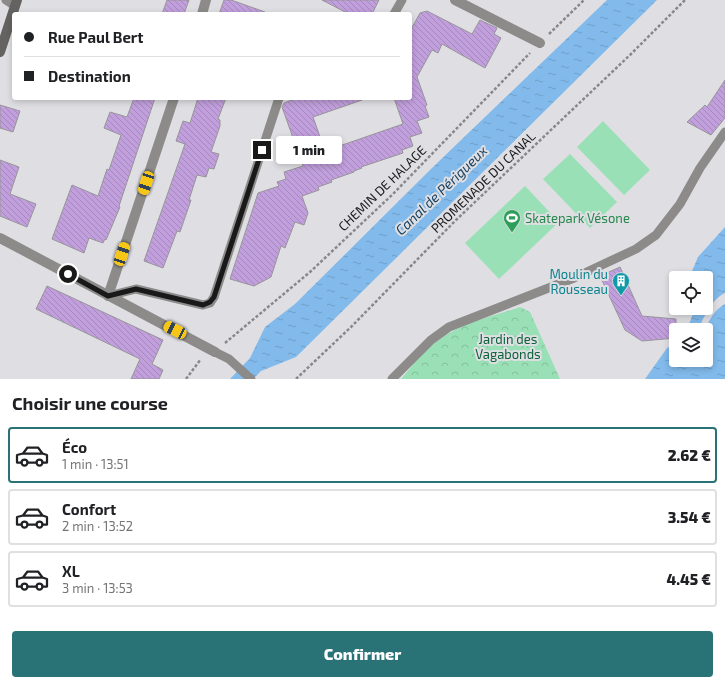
<!DOCTYPE html>
<html lang="fr">
<head>
<meta charset="utf-8">
<style>
  body { margin:0; font-family:"Exo 2",sans-serif; background:#f2f2f2; color:#202124; height:100vh; display:flex; flex-direction:column; font-size:15px; white-space:nowrap }
  * { box-sizing:border-box; margin:0 }
  p { font-size:13px; color:#757577 }
  .icon { flex:none; width:22px; height:22px; fill:none; stroke:currentColor; stroke-width:2; stroke-linecap:round; stroke-linejoin:round }
  .map { position:relative; height:379px; overflow:hidden }
  .drawer { display:flex; flex-direction:column; background:#fff; flex:1 }
  .drawer>* { flex:none }
  .guide { position:absolute; left:12px; top:12px; width:400px; height:88px; border-radius:4px; box-shadow:0 2px 6px #0003; display:grid; align-content:center; height:88px; padding:0 12px; background:#fff }
  .buttons { position:absolute; left:669px; top:271px; display:grid; gap:8px }
  .buttons a { display:grid; place-items:center; width:44px; height:44px; border-radius:4px; background:#fff; box-shadow:0 2px 6px #0003; font-size:20px }
  .end { position:absolute; width:18px; height:18px; margin:-9px; border:5px solid #19191a; background:#fff; box-shadow:0 0 0 2px #fff }
  .from { border-radius:50% }
  .bubble { position:absolute; height:28px; border-radius:4px; background:#fff; box-shadow:0 2px 6px #0003; font-size:13px; font-weight:800; line-height:28px; text-align:center }
  .car { position:absolute; width:12px; height:24px; margin:-12px -6px; border-radius:5px; box-shadow:0 0 3px 1px #0007; background:linear-gradient(#f5c518 24%,#345 0 40%,#f5c518 0 76%,#345 0 86%,#f5c518 0) }
  .guide b { display:flex; align-items:center; gap:14px; height:38px; font-size:15px }
  .guide b+b { border-top:1px solid #e0e0e0 }
  .guide i { width:10px; height:10px; background:#202124 }
  ul { padding:0; list-style:none }
  li { display:flex; align-items:center; gap:12px; height:56px; margin:0 8px 6px; padding:0 4px; border:2px solid #e0e0e0; border-radius:4px }
  li div { flex:1 }
  li b { display:block; font-size:15px }
  li em { font-style:normal; font-weight:800 }
  li.on { border-color:#297377 }
  li>.icon { width:36px; height:36px; stroke-width:1.5 }
  h2 { padding:0 12px; font-size:18px; line-height:48px }
  .button { display:flex; gap:8px; margin-top:auto; padding:8px 12px }
  .button a { flex:1; height:46px; border-radius:4px; background:#297377; color:#fff; font-size:16px; font-weight:800; line-height:46px; text-align:center }
  .map>svg:first-child { display:block }
  .grass { fill:#9ae0b6 }
  .park { fill:url(#park-crowns) }
  .water { fill:url(#water-ripples) }
  .building { fill:url(#building-back-hatch); stroke:#979598 }
  .lines { fill:none; stroke-linecap:round; stroke-linejoin:round }
  .path { stroke:#88888b; stroke-width:2.5; stroke-dasharray:3 2; stroke-linecap:butt }
  .service { stroke:#8c8b8a; stroke-width:9 }
  .minor { stroke:#8c8b8a; stroke-width:10 }
  .secondary { stroke:#656361; stroke-width:10 }
  .route { stroke:#19191a; stroke-width:5 }
  .labels { text-anchor:middle; dominant-baseline:central; stroke-width:4; stroke-linejoin:round; paint-order:stroke }
  .street-label { font-size:13px; fill:#19191a; stroke:#dfdfe3 }
  .leisure-label { font-size:13px; fill:#27864d; stroke:#dfdfe3; text-anchor:start }
  .culture-label { font-size:13px; fill:#0d838f; stroke:#dfdfe3; text-anchor:end }
  .park-label { font-size:13px; fill:#0d613b; stroke:#dfdfe3 }
  .water-label { font-size:14px; font-style:italic; fill:#184263; stroke:#dfdfe3 }
</style>
</head>
<body>
<div class="map">
<svg width="725" height="379" viewBox="0 0 725 379">
  <defs>
    <pattern id="park-crowns" width="20" height="18" patternUnits="userSpaceOnUse"><rect width="20" height="18" fill="#9ae0b6"/><path d="M2 6a3 3 0 1 1 6 0M12 15a3 3 0 1 1 6 0" fill="none" stroke="#84c09c"/></pattern>
    <pattern id="water-ripples" width="26" height="14" patternUnits="userSpaceOnUse"><rect width="26" height="14" fill="#81baeb"/><path d="M2 4q2-2 4 0t4 0M15 11q2-2 4 0t4 0" fill="none" stroke="#6f9fc9"/></pattern>
    <pattern id="building-back-hatch" width="6" height="6" patternUnits="userSpaceOnUse"><rect width="6" height="6" fill="#c19fdc"/><path d="M-1 5l2 2M0 0l6 6M5-1l2 2" fill="none" stroke="#a588bc"/></pattern>
  </defs>
  <rect width="100%" height="100%" fill="#dfdfe3"/>
  <!-- grass -->
  <path class="grass" d="M 603,121 L 650,170 L 624,195 L 577,147 Z
    M 570,154 L 617,202 L 590,228 L 543,179 Z
    M 525,186 L 559,222 L 499,279 L 465,243 Z"/>
  <!-- park -->
  <path class="park" d="M 520,307 L 530,312 L 560,379 L 401,379 C 413,365 425,349 440,339 C 464,322 494,316 520,307 Z"/>
  <!-- water -->
  <path class="water" d="M 607,0 L 657,0 L 296,357 L 261,371 L 253,379 L 230,379 L 250,358 L 265,327 L 295,304 L 433,167 Z
    M 725,227 L 725,293 C 712,299 704,317 698,330 L 687,330 L 695,308 L 706,308 L 706,278 L 689,278 L 698,257 Z
    M 725,304 L 725,379 L 645,379 L 667,348 L 676,344 L 676,360 L 706,360 L 706,330 L 705,330 C 709,320 715,309 725,304 Z"/>
  <!-- building -->
  <path class="building" d="M 167,0 L 189,0 L 184,14 L 162,14 Z
    M 224,0 L 231,0 L 265,12 L 265,14 L 219,14 Z
    M 322,0 L 379,0 L 372,14 L 349,14 Z
    M 427,11 L 472,34 L 480,20 L 497,28 L 494,34 L 501,38 L 485,68 L 442,44 L 438,53 L 432,50 L 417,77 L 427,105 L 425,106 L 429,117 L 417,121 L 422,133 L 410,137 L 413,146 L 402,150 L 403,153 L 361,167 L 362,168 L 354,171 L 354,172 L 331,180 L 332,182 L 318,187 L 319,190 L 302,196 L 308,213 L 304,225 L 295,222 L 285,248 L 281,246 L 271,277 L 254,286 L 230,279 L 258,193 L 279,186 L 277,182 L 286,179 L 284,172 L 303,166 L 282,107 L 284,103 L 297,98 L 362,98 L 362,100 L 313,117 L 325,151 L 403,124 L 394,98 L 410,98 L 410,31 L 420,13 Z
    M 725,80 L 725,118 L 711,135 L 687,122 L 705,105 L 707,107 Z
    M 134,98 L 155,98 L 119,206 L 120,207 L 106,240 L 105,239 L 103,243 L 89,238 L 84,253 L 52,239 L 72,185 L 98,196 L 107,169 L 109,170 L 121,135 L 104,128 L 110,112 L 127,117 Z
    M 198,98 L 226,98 L 218,119 L 220,120 L 220,126 L 211,152 L 219,154 L 214,169 L 209,168 L 206,177 L 197,175 L 189,200 L 191,200 L 180,232 L 177,231 L 163,268 L 144,261 L 185,144 L 176,141 L 183,121 L 190,123 Z
    M 0,105 L 20,111 L 13,132 L 0,128 Z
    M 0,160 L 19,167 L 10,194 L 36,204 L 27,227 L 0,216 Z
    M 620,267 L 642,316 L 676,319 L 676,338 L 642,341 L 625,330 L 600,276 Z
    M 47,286 L 163,340 L 152,364 L 163,370 L 159,379 L 131,379 L 140,359 L 36,309 Z"/>
  <g class="lines">
    <!-- path -->
    <path class="path" d="M 549,34 L 584,0
      M 225,343 L 310,272 L 393,194 L 530,53
      M 186,379 L 201,359
      M 296,379 L 351,327 L 456,220 L 630,55 L 685,0"/>
    <!-- service -->
    <path class="service" d="M 6,0 L 15,6
      M 394,14 L 402,0
      M 108,296 L 136,289 L 203,305 L 210,303 L 214,297 L 279,98
      M 215,352 L 229,359 L 251,379
      M 392,379 L 431,340 L 449,327 L 574,278 L 636,249 L 656,235 L 680,204 L 700,168 L 725,132"/>
    <!-- minor -->
    <path class="minor" d="M 455,0 L 540,43
      M 202,14 L 206,0
      M 0,238 L 215,352
      M 108,296 L 174,98"/>
    <!-- secondary -->
    <path class="secondary" d="M 0,52 L 17,0"/>
  </g>
  <g class="lines">
    <!-- route -->
    <path class="route" d="M 68,274 L 108,296 L 136,289 L 203,305 L 210,302 L 214,297 L 262,150"/>
  </g>
  <!-- icons -->
  <defs>
    <symbol id="stadium-pin" viewBox="-11 -11 22 30"><path d="M0 17L-7.5 6A9.5 9.5 0 1 1 7.5 6Z" fill="#2e9e5b" stroke="#dfdfe3"/><path d="M0-5a6.5 5 0 1 0 0 10a6.5 5 0 1 0 0-10ZM-3.5-1.8h7v3.6h-7Z" fill="#fff"/></symbol>
    <symbol id="building-pin" viewBox="-11 -11 22 30"><path d="M0 17L-7.5 6A9.5 9.5 0 1 1 7.5 6Z" fill="#0f9aa8" stroke="#dfdfe3"/><path d="M-4-6H4V6H1V3H-1V6H-4ZM-2.5-4.3h1.7v1.8h-1.7ZM.8-4.3h1.7v1.8H.8ZM-2.5-1h1.7V.8h-1.7ZM.8-1h1.7V.8H.8Z" fill="#fff"/></symbol>
  </defs>
  <g fill-rule="evenodd">
    <use href="#stadium-pin" x="502" y="208" width="20" height="27"/>
    <use href="#building-pin" x="611" y="271" width="20" height="27"/>
  </g>
  <g class="labels">
    <!-- street labels -->
    <g class="street-label">
      <text transform="translate(483 182) rotate(-44)">PROMENADE DU CANAL</text>
      <text transform="translate(382 188) rotate(-44)">CHEMIN DE HALAGE</text>
    </g>
    <!-- leisure labels -->
    <g class="leisure-label">
      <text x="525" y="218">Skatepark Vésone</text>
    </g>
    <!-- culture labels -->
    <g class="culture-label">
      <text x="608" y="274">Moulin du<tspan x="608" dy="15">Rousseau</tspan></text>
    </g>
    <!-- park labels -->
    <g class="park-label">
      <text x="508" y="339">Jardin des<tspan x="508" dy="15">Vagabonds</tspan></text>
    </g>
    <!-- water labels -->
    <g class="water-label">
      <text transform="translate(441 190) rotate(-44)">Canal de Périgueux</text>
    </g>
  </g>
</svg>
<div class="buttons">
<a><svg class="icon" aria-label="locate" viewBox="0 0 24 24"><circle cx="12" cy="12" r="6"/><path d="M12 2v4M12 18v4M2 12h4M18 12h4"/></svg></a>
<a><svg class="icon" aria-label="layers" viewBox="0 0 24 24"><path d="M12 4l9 5-9 5-9-5zM3 14l9 5 9-5"/></svg></a>
</div>
<i class="end from" style="left:68px;top:274px"></i>
<i class="end" style="left:262px;top:150px"></i>
<div class="bubble" style="left:276px;top:136px;width:66px">1 min</div>
<i class="car" style="left:146px;top:183px;rotate:198deg"></i>
<i class="car" style="left:122px;top:254px;rotate:18deg"></i>
<i class="car" style="left:175px;top:330px;rotate:297deg"></i>
<div class="guide">
<b><i class="from"></i>Rue Paul Bert</b>
<b><i></i>Destination</b>
</div>
</div>
<section class="drawer">
<h2>Choisir une course</h2>
<ul>
<li class="on"><svg class="icon" aria-label="car" viewBox="0 0 24 24"><path d="M5 17H2v-5l4-1 3-4h7l3 4 3 1v5h-3M9 17h6M6 11h13"/><circle cx="7" cy="17" r="2"/><circle cx="17" cy="17" r="2"/></svg><div><b>Éco</b><p>1 min · 13:51</p></div><em>2.62 €</em></li>
<li><svg class="icon" aria-label="car" viewBox="0 0 24 24"><path d="M5 17H2v-5l4-1 3-4h7l3 4 3 1v5h-3M9 17h6M6 11h13"/><circle cx="7" cy="17" r="2"/><circle cx="17" cy="17" r="2"/></svg><div><b>Confort</b><p>2 min · 13:52</p></div><em>3.54 €</em></li>
<li><svg class="icon" aria-label="car" viewBox="0 0 24 24"><path d="M5 17H2v-5l4-1 3-4h7l3 4 3 1v5h-3M9 17h6M6 11h13"/><circle cx="7" cy="17" r="2"/><circle cx="17" cy="17" r="2"/></svg><div><b>XL</b><p>3 min · 13:53</p></div><em>4.45 €</em></li>
</ul>
<div class="button"><a>Confirmer</a></div>
</section>
</body>
</html>
